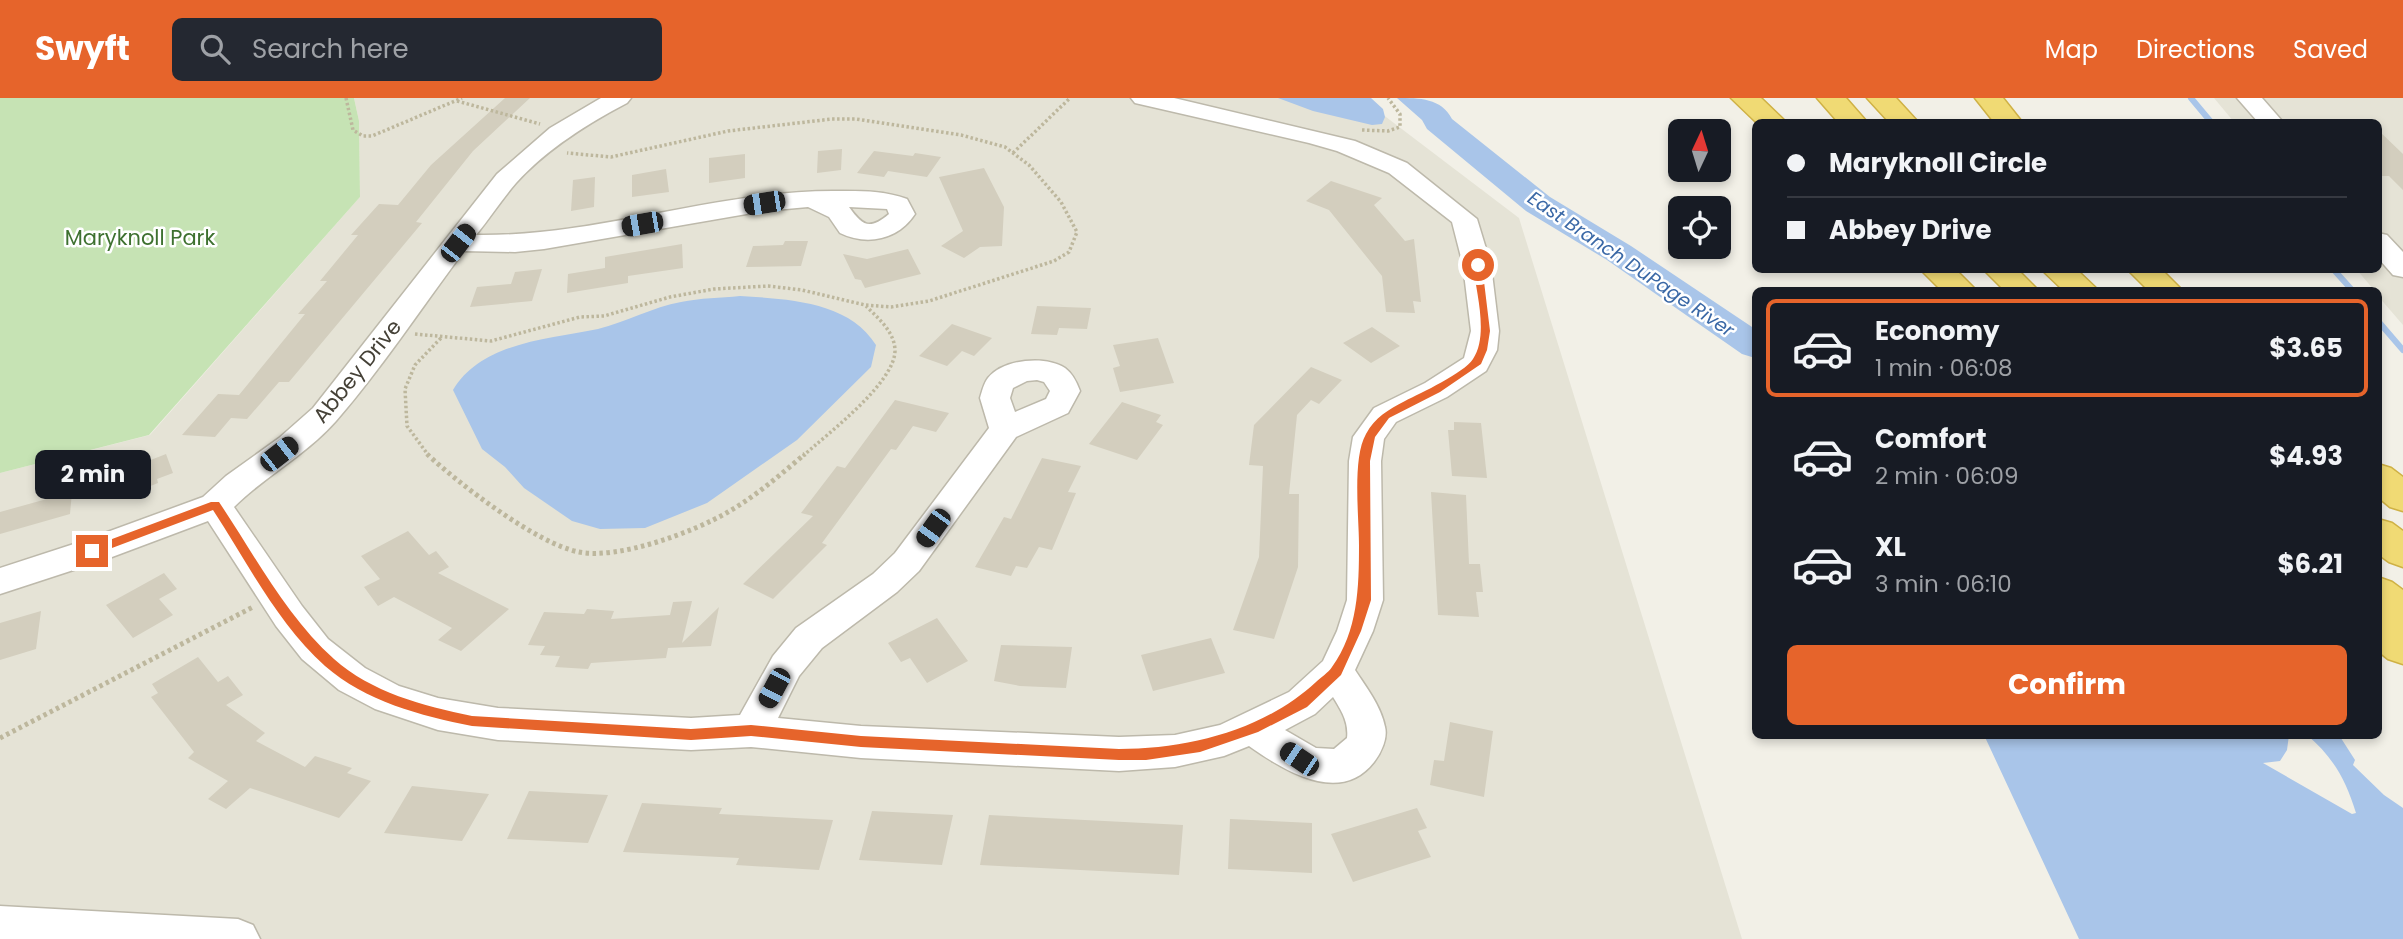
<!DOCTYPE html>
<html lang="en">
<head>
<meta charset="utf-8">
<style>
  body { margin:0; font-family:Poppins,sans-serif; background:#242831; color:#f1f3f6; height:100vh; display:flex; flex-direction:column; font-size:26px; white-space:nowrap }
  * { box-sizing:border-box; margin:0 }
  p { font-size:23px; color:#9ea1a6 }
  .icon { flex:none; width:38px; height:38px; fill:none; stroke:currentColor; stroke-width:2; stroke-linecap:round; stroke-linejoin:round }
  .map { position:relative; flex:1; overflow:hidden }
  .drawer { position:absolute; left:1752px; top:189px; width:630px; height:452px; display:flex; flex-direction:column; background:#171b24; border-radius:10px; box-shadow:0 4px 10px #0003 }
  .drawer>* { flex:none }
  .guide { position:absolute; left:1752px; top:21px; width:630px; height:154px; border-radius:10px; box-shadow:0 4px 10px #0003; display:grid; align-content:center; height:154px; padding:0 35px; background:#171b24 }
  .needle { width:46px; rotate:4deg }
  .controls { position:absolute; left:1668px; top:21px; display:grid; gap:14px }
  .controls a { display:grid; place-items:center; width:63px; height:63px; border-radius:10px; background:#171b24; box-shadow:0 4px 10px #0003; font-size:35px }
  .end { position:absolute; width:32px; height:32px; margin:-16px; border:9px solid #e6642b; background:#fff; box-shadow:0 0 0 4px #fff }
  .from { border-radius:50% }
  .bubble { position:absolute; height:49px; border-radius:10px; background:#171b24; box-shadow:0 4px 10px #0003; font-size:23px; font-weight:700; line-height:49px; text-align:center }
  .car { position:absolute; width:21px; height:42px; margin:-21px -10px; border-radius:9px; box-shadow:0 0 5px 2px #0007; background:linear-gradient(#222 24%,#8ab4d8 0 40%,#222 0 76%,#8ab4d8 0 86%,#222 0) }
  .guide b { display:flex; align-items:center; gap:24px; height:66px; font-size:26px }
  .guide b+b { border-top:2px solid #363941 }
  .guide i { width:18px; height:18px; background:#f1f3f6 }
  ul { padding:12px 0 0; list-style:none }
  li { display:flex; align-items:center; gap:21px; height:98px; margin:0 14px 10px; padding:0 21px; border:4px solid transparent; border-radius:10px }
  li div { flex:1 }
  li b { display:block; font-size:26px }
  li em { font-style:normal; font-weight:700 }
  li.selected { border-color:#e6642b }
  li>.icon { width:63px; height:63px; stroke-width:1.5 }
  .button { display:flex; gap:14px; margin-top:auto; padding:14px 35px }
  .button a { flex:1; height:80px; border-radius:10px; background:#e6642b; color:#fff; font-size:28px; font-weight:700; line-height:80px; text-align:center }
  header { display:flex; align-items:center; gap:42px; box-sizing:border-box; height:98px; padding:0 35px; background:#e6642b; color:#fff }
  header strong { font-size:33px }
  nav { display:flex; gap:38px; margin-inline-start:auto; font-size:24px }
  .search { width:490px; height:63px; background:#242831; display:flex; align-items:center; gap:18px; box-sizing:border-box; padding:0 24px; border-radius:10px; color:#9ea1a6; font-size:26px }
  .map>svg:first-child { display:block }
  .residential { fill:#e5e3d6 }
  .green { fill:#c6e3b4 }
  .water { fill:#a9c5e9 }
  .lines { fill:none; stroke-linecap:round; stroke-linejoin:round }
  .stream { stroke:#a9c5e9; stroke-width:6 }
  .river { fill:#a9c5e9; fill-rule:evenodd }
  .building { fill:#d3cebe }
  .minor-casing { stroke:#bdb9ab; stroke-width:3 }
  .highway-casing { stroke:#cfb145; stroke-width:3 }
  .path-far1 { stroke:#bdb79d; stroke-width:3.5; stroke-dasharray:2.5 2.5; stroke-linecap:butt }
  .path { stroke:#bdb79d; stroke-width:5; stroke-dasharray:3.5 3.5; stroke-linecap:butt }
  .minor { fill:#fff; fill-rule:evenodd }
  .highway { fill:#f0da74; fill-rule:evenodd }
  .route { fill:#e6642b }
  .labels { text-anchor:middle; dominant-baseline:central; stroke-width:5; stroke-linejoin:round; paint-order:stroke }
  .far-water-label { font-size:19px; font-style:italic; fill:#3a68a6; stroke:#fff }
  .park-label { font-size:21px; fill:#3e7130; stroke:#fff }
  .street-label { font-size:21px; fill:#454137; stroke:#fff }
</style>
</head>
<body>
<header>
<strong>Swyft</strong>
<div class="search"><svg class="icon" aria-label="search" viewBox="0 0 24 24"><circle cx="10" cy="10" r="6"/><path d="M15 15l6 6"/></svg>Search here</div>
<nav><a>Map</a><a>Directions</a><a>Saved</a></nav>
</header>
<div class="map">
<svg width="2403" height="841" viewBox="0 0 2403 841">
  <rect width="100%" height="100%" fill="#f2f0e7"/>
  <!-- residential -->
  <path class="residential" d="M 354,0 L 1361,0 L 1519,120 L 1742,841 L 0,841 L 0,375 L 150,337 L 360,99 L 359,23 Z
    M 2214,0 L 2403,0 L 2403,227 L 2378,198 L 2378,192 L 2374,192 L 2357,172 L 2378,172 L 2378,24 L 2234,24 Z"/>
  <!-- green -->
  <path class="green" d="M 0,0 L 354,0 L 359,23 L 360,99 L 149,337 L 0,375 Z"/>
  <!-- water -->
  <path class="water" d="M 1278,0 L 1371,0 L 1383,11 L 1385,19 L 1382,26 L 1372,27 L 1313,13 Z
    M 740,198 C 787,201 849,203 876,247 L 871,269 L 797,342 L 707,405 L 645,430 L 600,431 L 572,423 L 524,390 L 505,369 L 482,351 L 453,292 C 482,244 549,241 598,231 C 626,224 653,209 681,204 C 700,200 721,200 740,198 Z
    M 1984,637 L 2289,637 L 2287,652 L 2280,663 L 2263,665 L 2352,716 L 2356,715 C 2346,682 2333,659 2307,637 L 2339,637 L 2355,662 L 2353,667 L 2384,697 L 2403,710 L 2403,841 L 2079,841 Z"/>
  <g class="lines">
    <!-- stream -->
    <path class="stream" d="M 2191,0 L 2211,24
      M 2334,172 L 2352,192
      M 2378,223 L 2403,252"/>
    <!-- river -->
    <path class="river" d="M 1397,0 C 1420,0 1441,0 1452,21 L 1550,99 L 1631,148 L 1755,231 L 1755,260 L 1742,256 L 1607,162 L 1526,113 L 1427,31 L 1422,22 Z"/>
  </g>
  <!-- building -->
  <path class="building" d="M 505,0 L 530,0 L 473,53 L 416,124 L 422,125 L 289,284 L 279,284 L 247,321 L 231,320 L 215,339 L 182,337 L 218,296 L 239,297 L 305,216 L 298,216 L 327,183 L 320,183 L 358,137 L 351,137 L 379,106 L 398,107 L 431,67 Z
    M 2378,32 L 2403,56 L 2403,92 L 2389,78 L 2378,78 Z
    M 842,51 L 841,72 L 817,75 L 818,53 Z
    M 874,53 L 913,58 L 915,55 L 941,59 L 927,79 L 888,73 L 884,79 L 857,75 Z
    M 745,56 L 745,80 L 709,85 L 709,60 Z
    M 984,70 L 1004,109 L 1002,148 L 980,149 L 964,160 L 941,148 L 963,133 L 939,79 Z
    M 666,71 L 669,94 L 632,99 L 632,77 Z
    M 595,79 L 594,109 L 571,113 L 573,82 Z
    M 1331,83 L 1382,100 L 1374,107 L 1405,143 L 1414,141 L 1421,204 L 1413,203 L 1415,215 L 1386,214 L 1382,178 L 1329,112 L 1306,103 Z
    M 785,143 L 808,143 L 801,168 L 746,169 L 753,148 L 783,147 Z
    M 682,146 L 683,170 L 628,178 L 628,185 L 567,195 L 568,176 L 605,170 L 605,159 Z
    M 908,151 L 921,176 L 865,190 L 861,182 L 855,181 L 843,156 L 867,161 Z
    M 542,171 L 532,203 L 470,209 L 477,189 L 511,186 L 515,174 Z
    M 1037,208 L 1091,210 L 1087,231 L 1059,230 L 1057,237 L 1031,236 Z
    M 952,226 L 992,240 L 974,258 L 962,253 L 947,268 L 919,258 Z
    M 1372,229 L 1400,248 L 1371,265 L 1343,245 Z
    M 1158,240 L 1174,285 L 1120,294 L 1113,270 L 1120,268 L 1113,247 Z
    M 1311,269 L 1342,282 L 1319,306 L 1311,302 L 1297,317 L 1289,396 L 1299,396 L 1298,469 L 1274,541 L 1233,532 L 1259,459 L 1263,368 L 1249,367 L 1254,327 Z
    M 895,302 L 949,315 L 936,334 L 913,328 L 896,352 L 891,351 L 822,445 L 827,447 L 773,501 L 743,486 L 813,418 L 801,415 L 837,368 L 845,370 Z
    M 1122,304 L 1161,317 L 1156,324 L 1163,327 L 1137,362 L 1089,346 Z
    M 1454,324 L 1481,325 L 1487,380 L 1452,378 L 1448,332 L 1454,332 Z
    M 166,356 L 173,375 L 157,381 L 158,385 L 123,399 L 115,376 Z
    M 1042,360 L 1081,368 L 1068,394 L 1076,395 L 1052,452 L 1039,449 L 1027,470 L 1016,468 L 1011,478 L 975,469 L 1004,419 L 1011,421 Z
    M 72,394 L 70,416 L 0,436 L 0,414 Z
    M 1431,394 L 1466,397 L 1469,466 L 1480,466 L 1483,494 L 1476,494 L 1479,519 L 1438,517 Z
    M 408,433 L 429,457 L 436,453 L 449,469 L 438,475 L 509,511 L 461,553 L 438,542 L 452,530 L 394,499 L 378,508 L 364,489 L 380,481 L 361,458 Z
    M 164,475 L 177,491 L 159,501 L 173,517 L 133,540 L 106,507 Z
    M 692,503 L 682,545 L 719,509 L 711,548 L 668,550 L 666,560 L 591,565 L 588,571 L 555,569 L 560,558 L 540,557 L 545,548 L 528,547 L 544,514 L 584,516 L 587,511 L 614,513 L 611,521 L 670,517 L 673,504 Z
    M 41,513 L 36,551 L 0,562 L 0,525 Z
    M 937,520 L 968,563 L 927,585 L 910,560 L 901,564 L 888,545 Z
    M 1211,540 L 1225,575 L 1153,593 L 1141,557 Z
    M 1001,547 L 1072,549 L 1066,590 L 1020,588 L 994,583 Z
    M 198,559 L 218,584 L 228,578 L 243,597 L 226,607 L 265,635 L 256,643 L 305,669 L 315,658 L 352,670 L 347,675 L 371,683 L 339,720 L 250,690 L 226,711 L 208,701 L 228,683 L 188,660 L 194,654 L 151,599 L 158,595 L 152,586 Z
    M 1450,624 L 1493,633 L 1484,699 L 1430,687 L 1434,662 L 1444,663 Z
    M 412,688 L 489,696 L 462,743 L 384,735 Z
    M 529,693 L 608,697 L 588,745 L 507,741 Z
    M 642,705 L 722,710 L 719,716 L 833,722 L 819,772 L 736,767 L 739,760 L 623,754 Z
    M 1417,710 L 1427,730 L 1418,733 L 1431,759 L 1353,784 L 1331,736 Z
    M 872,713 L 953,717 L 942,767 L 859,762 Z
    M 989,717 L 1183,727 L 1179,777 L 980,767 Z
    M 1230,721 L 1312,725 L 1312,775 L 1228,771 Z"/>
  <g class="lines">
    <defs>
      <path id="minor" d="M 601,0 L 631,0 L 627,5 C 587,26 547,51 516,85 C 502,101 490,120 476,137 C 597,139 713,93 833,93 C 859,93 883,92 907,101 L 915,116 C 898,142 867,148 840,135 L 829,119 L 808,109 L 764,113 L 544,151 L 515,154 L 464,153 C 422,209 382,270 336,323 C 306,357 265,378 234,409 L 302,508 L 328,541 L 365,570 L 399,588 L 438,600 L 498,610 L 691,620 L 740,617 L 773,558 L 796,530 L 873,476 L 895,455 L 989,330 L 980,300 C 982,293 984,285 988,280 C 1003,261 1046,257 1065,270 C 1073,276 1077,285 1080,293 L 1068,315 L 1016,339 L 919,473 L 897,494 L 822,550 L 799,578 L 778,620 L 861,628 L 1119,639 L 1175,637 L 1220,627 L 1289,594 L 1323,563 L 1337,533 L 1347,502 L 1349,363 L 1353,339 L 1374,310 L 1425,285 L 1464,260 L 1471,233 L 1463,167 L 1452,124 L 1389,75 L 1337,53 L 1309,45 L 1135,5 L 1131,0 L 1174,0 L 1355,43 L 1407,65 L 1477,121 L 1491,167 L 1499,233 L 1497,252 L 1486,273 L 1447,299 L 1396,324 L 1384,341 L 1381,363 L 1383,502 L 1373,533 L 1355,572 C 1366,589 1381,608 1385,629 C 1388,640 1381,655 1374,664 C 1340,708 1283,672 1249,648 L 1224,658 L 1175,669 L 1119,673 L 861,660 L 751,649 L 691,652 L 498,642 L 438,632 L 375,611 L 339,592 L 302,561 L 276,528 L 208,423 L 104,462 L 0,496 L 0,470 L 80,444 L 203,399 L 226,378 L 279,340 L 313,310 L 497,76 L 550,30 ZM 849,109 L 887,111 L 889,116 C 869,133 862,127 849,109 ZM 1037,282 L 1044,284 L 1050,293 L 1046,301 L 1015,314 L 1010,300 L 1013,290 L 1027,283 ZM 1333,599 C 1341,612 1349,624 1347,640 L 1334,651 L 1316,650 L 1285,632 L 1315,616 Z
        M 2237,0 L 2262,0 L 2283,24 L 2258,24 Z
        M 2378,135 L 2387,137 L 2403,154 L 2403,179 L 2393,177 L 2378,160 Z
        M 0,808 L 238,821 L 253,827 L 260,841 L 0,841 Z"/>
      <path id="highway" d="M 1731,0 L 1761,0 L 1786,24 L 1756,24 Z
        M 1817,0 L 1846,0 L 1867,24 L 1838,24 Z
        M 1867,0 L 1896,0 L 1918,24 L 1889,24 Z
        M 1975,0 L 2003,0 L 2022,24 L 1994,24 Z
        M 1921,172 L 1956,172 L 1976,192 L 1941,192 Z
        M 1984,172 L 2018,172 L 2038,192 L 2004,192 Z
        M 2042,172 L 2077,172 L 2098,192 L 2063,192 Z
        M 2128,172 L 2162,172 L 2182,192 L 2148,192 Z
        M 2378,366 L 2391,370 L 2403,379 L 2403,413 L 2390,409 L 2378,399 Z
        M 2378,421 L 2392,425 L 2403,433 L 2403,469 L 2389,464 L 2378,456 Z
        M 2378,479 L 2392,484 L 2403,492 L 2403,566 L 2388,561 L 2378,553 Z"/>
    </defs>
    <!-- minor casing -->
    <use href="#minor" class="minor-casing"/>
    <!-- highway casing -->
    <use href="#highway" class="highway-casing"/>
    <!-- path-far1 -->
    <path class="path-far1" d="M 346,0 L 353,32 L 363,38 L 372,38 L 462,0
      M 457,3 L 540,26
      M 1362,32 L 1388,33 L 1400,29 L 1400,16 L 1388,0
      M 1013,55 L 1070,0
      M 415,236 L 491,243 L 580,219 L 604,218 L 670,199 L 714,191 L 768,188 L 802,192 L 865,207 L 891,209 L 929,203 L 1054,163 L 1069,154 L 1077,134 L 1061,104 L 1029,67 L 1005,49 L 961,37 L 856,21 L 832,21 L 728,33 L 611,59 L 567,55
      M 429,358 L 407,328 L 405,291 L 415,267 L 441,240
      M 803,358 C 827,336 894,286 895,253 C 895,234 878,220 866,208"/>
    <!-- path -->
    <path class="path" d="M 427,356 C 459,386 537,446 579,454 C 618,462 694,434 728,414 C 756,398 780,377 805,356
      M 0,640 L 253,509"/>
    <!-- minor -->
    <use href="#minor" class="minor"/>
    <!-- highway -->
    <use href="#highway" class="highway"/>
  </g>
  <!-- route -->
  <path class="route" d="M 1478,164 L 1482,167 L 1490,233 L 1487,252 L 1481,266 L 1440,294 L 1389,320 L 1375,339 L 1370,363 L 1371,502 L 1361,533 L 1341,577 L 1307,609 L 1258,634 L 1200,654 L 1146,662 L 1119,662 L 861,649 L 751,638 L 691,642 L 472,628 C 421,618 365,603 325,568 C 278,526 247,464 213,412 L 96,456 L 92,458 L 86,453 L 88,450 L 211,404 L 219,404 C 254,456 286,518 334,561 C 371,594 423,608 472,618 L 691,631 L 751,627 L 861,638 L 1119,651 C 1189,651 1264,632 1316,584 C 1321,579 1328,575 1332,569 C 1358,533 1359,489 1359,447 C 1359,419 1352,360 1366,336 C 1375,319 1388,312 1405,303 C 1421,295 1464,275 1473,261 C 1489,237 1476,194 1473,167 Z"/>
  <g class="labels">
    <!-- far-water labels -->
    <g class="far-water-label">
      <text transform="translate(1631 166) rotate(34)">East Branch DuPage River</text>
    </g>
    <!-- park labels -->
    <g class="park-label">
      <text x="140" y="139">Maryknoll Park</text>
    </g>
    <!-- street labels -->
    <g class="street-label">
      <text transform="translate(357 273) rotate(-51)">Abbey Drive</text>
    </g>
  </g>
</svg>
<div class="controls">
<a><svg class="needle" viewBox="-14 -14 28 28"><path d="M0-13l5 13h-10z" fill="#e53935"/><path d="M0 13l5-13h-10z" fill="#9ea1a6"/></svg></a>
<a><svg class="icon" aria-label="locate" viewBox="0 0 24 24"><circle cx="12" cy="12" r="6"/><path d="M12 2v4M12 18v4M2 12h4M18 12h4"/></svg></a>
</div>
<i class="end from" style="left:1478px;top:167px"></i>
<i class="end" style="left:92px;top:453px"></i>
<div class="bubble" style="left:35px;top:352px;width:116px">2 min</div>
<i class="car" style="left:764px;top:105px;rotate:261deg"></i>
<i class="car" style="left:642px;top:126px;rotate:260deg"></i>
<i class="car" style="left:458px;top:145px;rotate:38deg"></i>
<i class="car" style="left:279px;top:356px;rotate:52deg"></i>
<i class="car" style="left:933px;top:430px;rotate:216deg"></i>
<i class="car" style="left:774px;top:590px;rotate:208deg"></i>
<i class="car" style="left:1299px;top:661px;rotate:304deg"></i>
<div class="guide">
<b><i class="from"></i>Maryknoll Circle</b>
<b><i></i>Abbey Drive</b>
</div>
<section class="drawer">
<ul>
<li class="selected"><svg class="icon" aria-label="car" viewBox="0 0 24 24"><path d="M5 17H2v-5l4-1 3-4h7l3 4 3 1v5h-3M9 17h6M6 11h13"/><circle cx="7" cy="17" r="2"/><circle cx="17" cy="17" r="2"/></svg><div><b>Economy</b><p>1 min · 06:08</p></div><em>$3.65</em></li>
<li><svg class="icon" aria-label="car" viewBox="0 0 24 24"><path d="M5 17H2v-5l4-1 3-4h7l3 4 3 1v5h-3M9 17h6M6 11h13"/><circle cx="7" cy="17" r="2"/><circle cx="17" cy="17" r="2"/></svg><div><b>Comfort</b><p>2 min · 06:09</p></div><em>$4.93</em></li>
<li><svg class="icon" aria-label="car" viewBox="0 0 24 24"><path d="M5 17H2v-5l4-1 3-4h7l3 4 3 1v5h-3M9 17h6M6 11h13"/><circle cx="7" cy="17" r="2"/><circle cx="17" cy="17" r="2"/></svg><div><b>XL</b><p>3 min · 06:10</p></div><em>$6.21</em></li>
</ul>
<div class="button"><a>Confirm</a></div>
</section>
</div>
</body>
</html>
